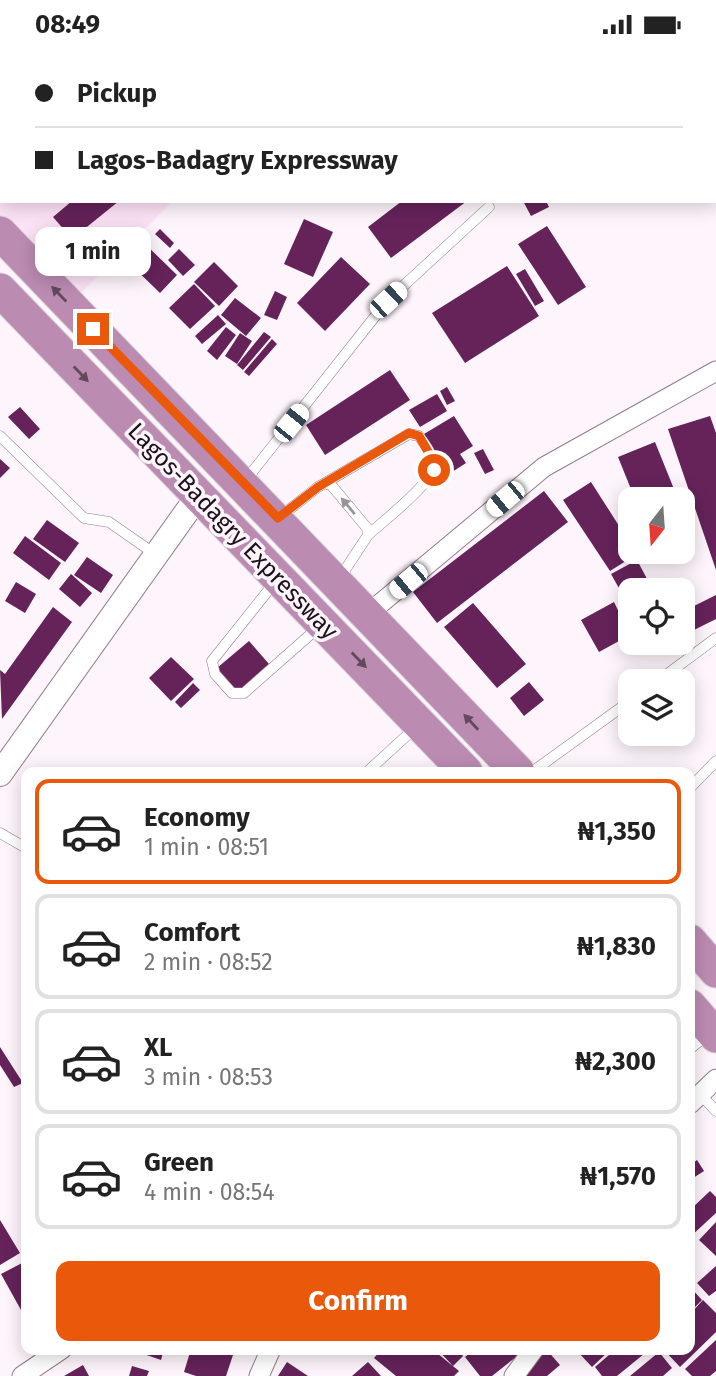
<!DOCTYPE html>
<html lang="en">
<head>
<meta charset="utf-8">
<style>
  body { margin:0; font-family:"Fira Sans",sans-serif; background:#f2f2f2; color:#222; height:100vh; display:flex; flex-direction:column; font-size:26px; white-space:nowrap }
  * { box-sizing:border-box; margin:0 }
  p { font-size:23px; color:#767676 }
  .icon { flex:none; width:38px; height:38px; fill:none; stroke:currentColor; stroke-width:2; stroke-linecap:round; stroke-linejoin:round }
  .map { position:relative; flex:1; overflow:hidden }
  .details { position:absolute; left:21px; top:718px; width:674px; height:588px; display:flex; flex-direction:column; background:#fff; border-radius:14px; box-shadow:0 4px 18px #0003 }
  .details>* { flex:none }
  .guide { position:absolute; left:0px; top:0px; width:718px; height:154px; box-shadow:0 4px 18px #0003; display:grid; align-content:center; height:154px; padding:0 35px; background:#fff }
  .needle { width:46px; rotate:197deg }
  .fabs { position:absolute; left:618px; top:438px; display:grid; gap:14px }
  .fabs a { display:grid; place-items:center; width:77px; height:77px; border-radius:14px; background:#fff; box-shadow:0 4px 18px #0003; font-size:35px }
  .end { position:absolute; width:32px; height:32px; margin:-16px; border:9px solid #ea580c; background:#fff; box-shadow:0 0 0 4px #fff }
  .from { border-radius:50% }
  .bubble { position:absolute; height:49px; border-radius:14px; background:#fff; box-shadow:0 4px 18px #0003; font-size:23px; font-weight:700; line-height:49px; text-align:center }
  .car { position:absolute; width:21px; height:42px; margin:-21px -10px; border-radius:9px; box-shadow:0 0 5px 2px #0007; background:linear-gradient(#fff 24%,#345 0 40%,#fff 0 76%,#345 0 86%,#fff 0) }
  .guide b { display:flex; align-items:center; gap:24px; height:66px; font-size:26px }
  .guide b+b { border-top:2px solid #e0e0e0 }
  .guide i { width:18px; height:18px; background:#222 }
  ul { padding:12px 0 0; list-style:none }
  li { display:flex; align-items:center; gap:21px; height:105px; margin:0 14px 10px; padding:0 21px; border:4px solid #e0e0e0; border-radius:14px }
  li div { flex:1 }
  li b { display:block; font-size:26px }
  li em { font-style:normal; font-weight:700 }
  li.active { border-color:#ea580c }
  li>.icon { width:63px; height:63px; stroke-width:1.5 }
  .action { display:flex; gap:14px; margin-top:auto; padding:14px 35px }
  .action a { flex:1; height:80px; border-radius:14px; background:#ea580c; color:#fff; font-size:28px; font-weight:700; line-height:80px; text-align:center }
  .status { display:flex; justify-content:space-between; align-items:center; height:49px; padding:0 35px; background:#fff; direction:ltr }
  .status svg { height:19px; fill:currentColor }
  .map>svg:first-child { display:block }
  .built { fill:#fde3f6 }
  .building { fill:#65235a }
  .lines { fill:none; stroke-linecap:round; stroke-linejoin:round }
  .service-casing { stroke:#927c8d; stroke-width:11 }
  .minor-casing { stroke:#927c8d; stroke-width:21 }
  .tertiary-casing { stroke:#927c8d; stroke-width:26 }
  .trunk-casing { stroke:#d6d4d6; stroke-width:35 }
  .service { stroke:#fff; stroke-width:10 }
  .minor { stroke:#fff; stroke-width:19 }
  .tertiary { stroke:#fff; stroke-width:24 }
  .trunk { stroke:#bc8bb2; stroke-width:33 }
  .oneway { fill:#63485e }
  .oneway2 { fill:#989498 }
  .route { stroke:#ea580c; stroke-width:9 }
  .labels { text-anchor:middle; dominant-baseline:central; stroke-width:7; stroke-linejoin:round; paint-order:stroke }
  .street-label { font-size:24px; fill:#1b1219; stroke:#fef4fb }
</style>
</head>
<body>
<div class="status"><b>08:49</b><svg viewBox="0 0 49 12"><path d="M0 12V9h3v3zM5 12V6h3v6zM10 12V3h3v9zM15 12V0h3v12zM26 1h20v11H26zM47 4h2v5h-2z"/></svg></div>
<div class="map">
<svg width="716" height="1327" viewBox="0 0 716 1327">
  <rect width="100%" height="100%" fill="#fef4fb"/>
  <!-- built -->
  <path class="built" d="M 0,0 L 214,2 L 2,2 L 2,152 L 173,152 L 81,244 L 0,176 Z"/>
  <!-- building -->
  <path class="building" d="M 72,152 L 119,152 L 72,190 L 53,168 Z
    M 402,152 L 467,152 L 391,209 L 368,178 Z
    M 523,152 L 546,152 L 549,158 L 531,167 Z
    M 304,170 L 333,183 L 313,228 L 284,215 Z
    M 547,177 L 586,238 L 558,256 L 518,195 Z
    M 160,180 L 174,194 L 170,199 L 155,185 Z
    M 142,192 L 177,226 L 160,244 L 125,210 Z
    M 179,200 L 195,216 L 183,227 L 168,211 Z
    M 341,208 L 370,235 L 325,282 L 297,254 Z
    M 214,213 L 238,237 L 219,257 L 194,233 Z
    M 507,217 L 539,267 L 465,314 L 432,264 Z
    M 525,220 L 544,252 L 535,257 L 516,225 Z
    M 194,235 L 215,257 L 190,280 L 169,259 Z
    M 275,242 L 287,248 L 277,271 L 264,266 Z
    M 235,249 L 261,269 L 246,287 L 221,266 Z
    M 218,266 L 226,275 L 202,295 L 195,287 Z
    M 226,278 L 236,286 L 217,311 L 207,302 Z
    M 264,283 L 271,288 L 243,321 L 237,316 Z
    M 240,284 L 252,292 L 237,315 L 225,307 Z
    M 272,290 L 277,295 L 249,327 L 244,323 Z
    M 390,321 L 410,351 L 325,406 L 306,376 Z
    M 447,338 L 455,352 L 447,356 L 440,342 Z
    M 437,345 L 447,362 L 420,378 L 409,361 Z
    M 20,358 L 40,380 L 29,390 L 8,368 Z
    M 454,367 L 473,397 L 460,405 L 466,414 L 449,425 L 424,385 Z
    M 710,367 L 716,384 L 716,521 L 668,380 Z
    M 655,393 L 676,445 L 663,450 L 635,450 L 618,408 Z
    M 483,400 L 494,421 L 485,425 L 474,404 Z
    M 0,410 L 10,419 L 0,429 Z
    M 591,433 L 630,494 L 630,502 L 637,505 L 610,522 L 563,451 Z
    M 544,442 L 568,473 L 437,574 L 413,543 Z
    M 47,471 L 79,494 L 65,513 L 33,490 Z
    M 25,487 L 61,514 L 49,531 L 13,504 Z
    M 87,508 L 113,526 L 101,544 L 74,526 Z
    M 637,511 L 653,541 L 630,541 L 630,559 L 611,525 Z
    M 71,525 L 92,544 L 80,558 L 59,540 Z
    M 16,533 L 36,545 L 25,564 L 5,552 Z
    M 716,546 L 716,570 L 690,583 L 682,563 Z
    M 614,553 L 630,586 L 599,603 L 581,571 Z
    M 473,554 L 526,615 L 497,639 L 444,578 Z
    M 53,558 L 72,573 L 2,670 L 0,621 L 5,625 Z
    M 249,592 L 269,615 L 238,643 L 217,619 Z
    M 171,608 L 194,630 L 171,652 L 149,629 Z
    M 529,633 L 544,651 L 524,667 L 510,649 Z
    M 193,634 L 200,641 L 181,659 L 175,653 Z
    M 0,998 L 23,1034 L 14,1038 L 0,1016 Z
    M 697,1111 L 704,1122 L 690,1131 L 690,1116 Z
    M 710,1142 L 716,1148 L 716,1164 L 690,1188 L 690,1161 Z
    M 0,1171 L 20,1204 L 0,1216 Z
    M 716,1173 L 716,1207 L 699,1191 Z
    M 24,1213 L 26,1217 L 26,1270 L 1,1225 Z
    M 716,1217 L 716,1242 L 709,1247 L 697,1234 Z
    M 690,1238 L 702,1251 L 690,1263 Z
    M 703,1251 L 716,1264 L 716,1283 L 680,1318 L 664,1301 L 690,1300 L 690,1276 L 695,1271 L 690,1265 Z
    M 716,1291 L 716,1322 L 710,1327 L 692,1327 L 685,1320 Z
    M 139,1300 L 164,1300 L 161,1311 L 138,1303 Z
    M 191,1300 L 235,1300 L 226,1327 L 196,1327 L 184,1323 Z
    M 382,1300 L 432,1300 L 459,1322 L 454,1327 L 396,1327 L 374,1309 Z
    M 437,1300 L 465,1300 L 461,1304 L 463,1307 L 453,1317 Z
    M 475,1300 L 526,1300 L 492,1327 L 480,1327 L 465,1308 Z
    M 546,1300 L 560,1316 L 547,1327 L 519,1327 Z
    M 581,1300 L 611,1300 L 592,1318 L 578,1303 Z
    M 616,1300 L 650,1300 L 617,1327 L 602,1327 L 595,1318 Z
    M 659,1303 L 672,1319 L 663,1327 L 630,1327 Z
    M 287,1313 L 308,1327 L 278,1327 Z
    M 368,1313 L 381,1327 L 352,1327 Z
    M 83,1316 L 89,1327 L 64,1327 Z
    M 132,1317 L 149,1322 L 147,1327 L 129,1327 Z"/>
  <g class="lines">
    <defs>
      <path id="service" d="M 0,387 L 84,469 L 109,473 L 155,505
        M 245,432 L 388,251 L 489,158
        M 325,434 L 409,385 L 419,387 C 425,395 434,407 433,418 C 433,434 382,473 368,486
        M 281,467 L 318,438 L 325,434 L 332,437 L 367,479 L 368,486 L 339,530
        M 275,533 L 212,612 L 215,625 L 232,644 L 244,644 L 320,577
        M 658,632 L 716,589
        M 367,723 L 415,679
        M 532,723 L 630,652
        M 690,739 L 716,712
        M 0,784 L 26,799
        M 690,1000 L 708,985
        M 700,1045 L 716,1062"/>
      <path id="minor" d="M 369,564 L 544,418 L 716,322
        M 690,1055 L 716,1030
        M 22,1327 L 62,1300
        M 259,1327 L 271,1300
        M 514,1327 L 534,1300"/>
      <path id="tertiary" d="M 0,725 L 198,447"/>
      <path id="trunk" d="M 0,184 L 518,723
        M 0,241 L 466,723
        M 690,892 L 716,922
        M 690,957 L 716,987"/>
    </defs>
    <!-- service casing -->
    <use href="#service" class="service-casing"/>
    <!-- minor casing -->
    <use href="#minor" class="minor-casing"/>
    <!-- tertiary casing -->
    <use href="#tertiary" class="tertiary-casing"/>
    <!-- trunk casing -->
    <use href="#trunk" class="trunk-casing"/>
    <!-- service -->
    <use href="#service" class="service"/>
    <!-- minor -->
    <use href="#minor" class="minor"/>
    <!-- tertiary -->
    <use href="#tertiary" class="tertiary"/>
    <!-- trunk -->
    <use href="#trunk" class="trunk"/>
  </g>
  <!-- one-way arrows -->
  <defs><path id="oneway-solid" d="M-6-.8H1V-3.2L6.5 0L1 3.2V.8H-6Z" transform="scale(1.75)"/></defs>
  <g class="oneway">
    <use href="#oneway-solid" transform="translate(59 245) rotate(-134)"/>
    <use href="#oneway-solid" transform="translate(81 325) rotate(46)"/>
    <use href="#oneway-solid" transform="translate(359 611) rotate(46)"/>
    <use href="#oneway-solid" transform="translate(471 673) rotate(-133)"/>
  </g>
  <use class="oneway2" href="#oneway-solid" transform="translate(348 457) rotate(-130)"/>
  <g class="lines">
    <!-- route -->
    <path class="route" d="M 93,280 L 278,469 L 318,438 L 409,384 L 419,387 L 433,411 L 434,421"/>
  </g>
  <g class="labels">
    <!-- street labels -->
    <g class="street-label">
      <text transform="translate(233 482) rotate(46)">Lagos-Badagry Expressway</text>
    </g>
  </g>
</svg>
<div class="fabs">
<a><svg class="needle" viewBox="-14 -14 28 28"><path d="M0-13l5 13h-10z" fill="#e53935"/><path d="M0 13l5-13h-10z" fill="#767676"/></svg></a>
<a><svg class="icon" aria-label="locate" viewBox="0 0 24 24"><circle cx="12" cy="12" r="6"/><path d="M12 2v4M12 18v4M2 12h4M18 12h4"/></svg></a>
<a><svg class="icon" aria-label="layers" viewBox="0 0 24 24"><path d="M12 4l9 5-9 5-9-5zM3 14l9 5 9-5"/></svg></a>
</div>
<i class="end from" style="left:434px;top:421px"></i>
<i class="end" style="left:93px;top:280px"></i>
<div class="bubble" style="left:35px;top:178px;width:116px">1 min</div>
<i class="car" style="left:388px;top:251px;rotate:47deg"></i>
<i class="car" style="left:291px;top:374px;rotate:39deg"></i>
<i class="car" style="left:505px;top:450px;rotate:230deg"></i>
<i class="car" style="left:408px;top:532px;rotate:230deg"></i>
<div class="guide">
<b><i class="from"></i>Pickup</b>
<b><i></i>Lagos-Badagry Expressway</b>
</div>
<section class="details">
<ul>
<li class="active"><svg class="icon" aria-label="car" viewBox="0 0 24 24"><path d="M5 17H2v-5l4-1 3-4h7l3 4 3 1v5h-3M9 17h6M6 11h13"/><circle cx="7" cy="17" r="2"/><circle cx="17" cy="17" r="2"/></svg><div><b>Economy</b><p>1 min · 08:51</p></div><em>₦1,350</em></li>
<li><svg class="icon" aria-label="car" viewBox="0 0 24 24"><path d="M5 17H2v-5l4-1 3-4h7l3 4 3 1v5h-3M9 17h6M6 11h13"/><circle cx="7" cy="17" r="2"/><circle cx="17" cy="17" r="2"/></svg><div><b>Comfort</b><p>2 min · 08:52</p></div><em>₦1,830</em></li>
<li><svg class="icon" aria-label="car" viewBox="0 0 24 24"><path d="M5 17H2v-5l4-1 3-4h7l3 4 3 1v5h-3M9 17h6M6 11h13"/><circle cx="7" cy="17" r="2"/><circle cx="17" cy="17" r="2"/></svg><div><b>XL</b><p>3 min · 08:53</p></div><em>₦2,300</em></li>
<li><svg class="icon" aria-label="car" viewBox="0 0 24 24"><path d="M5 17H2v-5l4-1 3-4h7l3 4 3 1v5h-3M9 17h6M6 11h13"/><circle cx="7" cy="17" r="2"/><circle cx="17" cy="17" r="2"/></svg><div><b>Green</b><p>4 min · 08:54</p></div><em>₦1,570</em></li>
</ul>
<div class="action"><a>Confirm</a></div>
</section>
</div>
</body>
</html>
